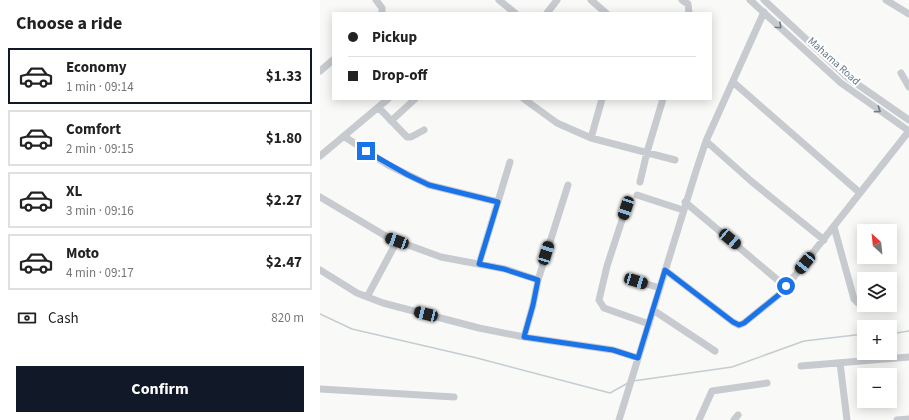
<!DOCTYPE html>
<html lang="en">
<head>
<meta charset="utf-8">
<style>
  body { margin:0; font-family:"Source Sans 3",sans-serif; background:#f6f6f6; color:#222; height:100vh; display:flex; flex-direction:column; font-size:15px; white-space:nowrap }
  * { box-sizing:border-box; margin:0 }
  p { font-size:13px; color:#767676 }
  .icon { flex:none; width:22px; height:22px; fill:none; stroke:currentColor; stroke-width:2; stroke-linecap:round; stroke-linejoin:round }
  .map { position:relative; flex:1; overflow:hidden }
  .drawer { display:flex; flex-direction:column; background:#fff; width:320px }
  .drawer>* { flex:none }
  .hud { position:absolute; left:12px; top:12px; width:380px; height:88px; border-radius:0px; box-shadow:0 2px 10px #0003; display:grid; align-content:center; height:88px; padding:0 16px; background:#fff }
  .needle { width:26px; rotate:333deg }
  .tools { position:absolute; left:537px; top:224px; display:grid; gap:8px }
  .tools a { display:grid; place-items:center; width:40px; height:40px; border-radius:0px; background:#fff; box-shadow:0 2px 10px #0003; font-size:20px }
  .end { position:absolute; width:18px; height:18px; margin:-9px; border:5px solid #1a73e8; background:#fff; box-shadow:0 0 0 2px #fff }
  .from { border-radius:50% }
  .car { position:absolute; width:12px; height:24px; margin:-12px -6px; border-radius:5px; box-shadow:0 0 3px 1px #0007; background:linear-gradient(#222 24%,#8ab4d8 0 40%,#222 0 76%,#8ab4d8 0 86%,#222 0) }
  .hud b { display:flex; align-items:center; gap:14px; height:38px; font-size:15px }
  .hud b+b { border-top:1px solid #e0e0e0 }
  .hud i { width:10px; height:10px; background:#222 }
  ul { padding:0; list-style:none }
  li { display:flex; align-items:center; gap:12px; height:56px; margin:0 8px 6px; padding:0 8px; border:2px solid #e0e0e0; border-radius:0px }
  li div { flex:1 }
  li b { display:block; font-size:15px }
  li em { font-style:normal; font-weight:700 }
  li.active { border-color:#111827 }
  li>.icon { width:36px; height:36px; stroke-width:1.5 }
  h2 { padding:0 16px; font-size:18px; line-height:48px }
  .pay { display:flex; align-items:center; gap:10px; height:44px; padding:0 16px; font-size:15px }
  .pay p { margin-inline-start:auto }
  .button { display:flex; gap:8px; margin-top:auto; padding:8px 16px }
  .button a { flex:1; height:46px; border-radius:0px; background:#111827; color:#fff; font-size:16px; font-weight:700; line-height:46px; text-align:center }
  main { display:flex; flex:1; min-height:0 }
  .map>svg:first-child { display:block }
  .lines { fill:none; stroke-linecap:round; stroke-linejoin:round }
  .stream { stroke:#c3cdd2; stroke-width:1.5 }
  .minor { stroke:#c7cbcf; stroke-width:7 }
  .oneway { stroke:#6b7c8d }
  .route { stroke:#1a73e8; stroke-width:5 }
  .labels { text-anchor:middle; dominant-baseline:central; stroke-width:4; stroke-linejoin:round; paint-order:stroke }
  .street-label { font-size:11px; fill:#66788a; stroke:#fff }
</style>
</head>
<body>
<main>
<section class="drawer">
<h2>Choose a ride</h2>
<ul>
<li class="active"><svg class="icon" aria-label="car" viewBox="0 0 24 24"><path d="M5 17H2v-5l4-1 3-4h7l3 4 3 1v5h-3M9 17h6M6 11h13"/><circle cx="7" cy="17" r="2"/><circle cx="17" cy="17" r="2"/></svg><div><b>Economy</b><p>1 min · 09:14</p></div><em>$1.33</em></li>
<li><svg class="icon" aria-label="car" viewBox="0 0 24 24"><path d="M5 17H2v-5l4-1 3-4h7l3 4 3 1v5h-3M9 17h6M6 11h13"/><circle cx="7" cy="17" r="2"/><circle cx="17" cy="17" r="2"/></svg><div><b>Comfort</b><p>2 min · 09:15</p></div><em>$1.80</em></li>
<li><svg class="icon" aria-label="car" viewBox="0 0 24 24"><path d="M5 17H2v-5l4-1 3-4h7l3 4 3 1v5h-3M9 17h6M6 11h13"/><circle cx="7" cy="17" r="2"/><circle cx="17" cy="17" r="2"/></svg><div><b>XL</b><p>3 min · 09:16</p></div><em>$2.27</em></li>
<li><svg class="icon" aria-label="car" viewBox="0 0 24 24"><path d="M5 17H2v-5l4-1 3-4h7l3 4 3 1v5h-3M9 17h6M6 11h13"/><circle cx="7" cy="17" r="2"/><circle cx="17" cy="17" r="2"/></svg><div><b>Moto</b><p>4 min · 09:17</p></div><em>$2.47</em></li>
</ul>
<div class="pay"><svg class="icon" aria-label="cash" viewBox="0 0 24 24"><path d="M3 7h18v10H3z"/><circle cx="12" cy="12" r="2"/></svg>Cash<p>820 m</p></div>
<div class="button"><a>Confirm</a></div>
</section>
<div class="map">
<svg width="589" height="420" viewBox="0 0 589 420">
  <rect width="100%" height="100%" fill="#f9f9f7"/>
  <g class="lines">
    <!-- stream -->
    <path class="stream" d="M 0,314 L 32,329 L 157,358 L 290,393 L 308,383
      M 570,334 L 589,331
      M 313,381 L 412,367 L 484,341 L 544,334"/>
    <!-- minor -->
    <path class="minor" d="M 56,0 L 62,8 L 62,13
      M 179,0 L 195,13
      M 271,0 L 286,13
      M 362,0 L 368,4 L 369,13
      M 430,0 L 521,83 L 589,131
      M 444,0 L 527,77 L 589,120
      M 566,0 L 589,14
      M 227,13 L 237,0
      M 0,71 L 13,60
      M 581,73 L 589,87
      M 413,82 L 540,193
      M 204,99 L 237,123 L 271,138 L 355,160
      M 59,108 L 87,137 L 91,137 L 104,130
      M 71,121 L 95,99
      M 25,137 L 68,165 L 109,185 L 178,202
      M 271,138 L 282,99
      M 386,141 L 431,181 L 504,240
      M 0,156 L 68,99
      M 320,182 L 327,152 L 343,99
      M 317,195 L 363,210
      M 0,197 L 69,238 L 121,257 L 185,269 L 218,280 L 213,305 L 204,337 L 293,350 L 318,358
      M 365,202 L 466,287
      M 306,208 L 287,266 L 279,300 L 284,308 L 329,324
      M 514,227 L 534,299 L 538,303 L 544,302
      M 159,264 L 190,162
      M 0,270 L 37,293 L 63,303 L 159,328 L 204,337
      M 345,270 L 413,322 L 419,325 L 424,323 L 461,293 L 589,131
      M 218,280 L 248,185
      M 316,281 L 340,288
      M 47,297 L 77,241
      M 333,310 L 395,351
      M 520,363 L 527,420
      M 481,366 L 589,357
      M 0,389 L 134,397
      M 299,420 L 376,171 L 386,141 L 444,12
      M 379,420 L 392,391 L 447,383
      M 414,420 L 418,415
      M 577,420 L 589,419"/>
  </g>
  <!-- one-way arrows -->
  <defs><path id="oneway-chevron" d="M-2-3.5L2.5 0L-2 3.5" fill="none" stroke-width="1.6" stroke-linecap="round" stroke-linejoin="round"/></defs>
  <g class="oneway">
    <use href="#oneway-chevron" transform="translate(459 26) rotate(43)"/>
    <use href="#oneway-chevron" transform="translate(558 110) rotate(34)"/>
  </g>
  <g class="lines">
    <!-- route -->
    <path class="route" d="M 46,151 L 88,175 L 109,185 L 178,202 L 159,264 L 184,269 L 218,280 L 213,305 L 204,337 L 293,350 L 318,358 L 345,270 L 413,322 L 419,325 L 424,323 L 461,293 L 466,286"/>
  </g>
  <g class="labels">
    <!-- street labels -->
    <g class="street-label">
      <text transform="translate(514 61) rotate(42)">Mahama Road</text>
    </g>
  </g>
</svg>
<div class="tools">
<a><svg class="needle" viewBox="-14 -14 28 28"><path d="M0-13l5 13h-10z" fill="#e53935"/><path d="M0 13l5-13h-10z" fill="#767676"/></svg></a>
<a><svg class="icon" aria-label="layers" viewBox="0 0 24 24"><path d="M12 4l9 5-9 5-9-5zM3 14l9 5 9-5"/></svg></a>
<a>+</a>
<a>−</a>
</div>
<i class="end from" style="left:466px;top:286px"></i>
<i class="end" style="left:46px;top:151px"></i>
<i class="car" style="left:306px;top:208px;rotate:198deg"></i>
<i class="car" style="left:410px;top:239px;rotate:130deg"></i>
<i class="car" style="left:77px;top:241px;rotate:290deg"></i>
<i class="car" style="left:226px;top:253px;rotate:17deg"></i>
<i class="car" style="left:485px;top:263px;rotate:219deg"></i>
<i class="car" style="left:316px;top:281px;rotate:107deg"></i>
<i class="car" style="left:106px;top:314px;rotate:284deg"></i>
<div class="hud">
<b><i class="from"></i>Pickup</b>
<b><i></i>Drop-off</b>
</div>
</div>
</main>
</body>
</html>
